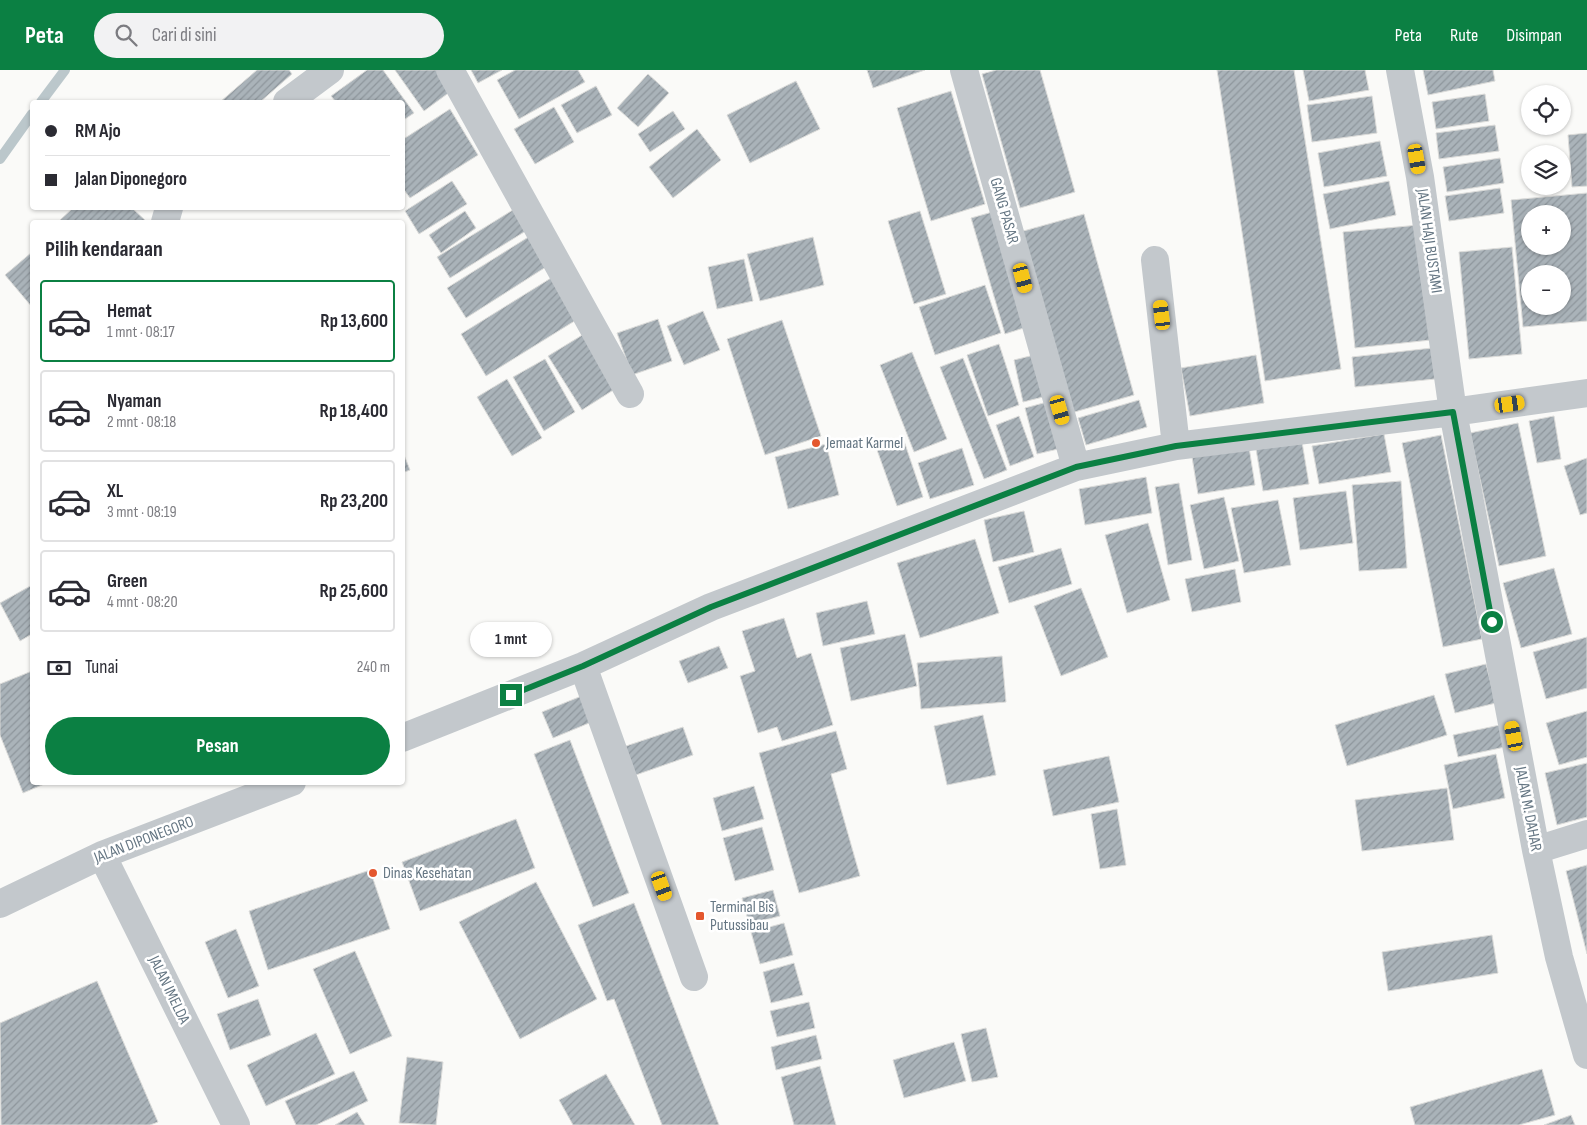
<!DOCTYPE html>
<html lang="id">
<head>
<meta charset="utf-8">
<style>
  body { margin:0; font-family:"Sofia Sans Condensed",sans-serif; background:#f2f2f3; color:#2b2b33; height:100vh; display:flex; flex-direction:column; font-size:19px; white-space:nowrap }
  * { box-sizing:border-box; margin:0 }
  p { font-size:16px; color:#7c7c81 }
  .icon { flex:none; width:28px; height:28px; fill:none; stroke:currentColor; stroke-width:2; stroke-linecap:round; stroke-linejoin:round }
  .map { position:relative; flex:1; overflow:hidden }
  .side { position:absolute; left:30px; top:150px; width:375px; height:565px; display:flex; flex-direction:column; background:#fff; border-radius:5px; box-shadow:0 1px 4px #0004 }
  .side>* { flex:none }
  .hud { position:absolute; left:30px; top:30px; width:375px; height:110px; border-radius:5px; box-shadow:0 1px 4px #0004; display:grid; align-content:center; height:110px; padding:0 15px; background:#fff }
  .tools { position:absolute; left:1521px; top:15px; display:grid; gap:10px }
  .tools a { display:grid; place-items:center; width:50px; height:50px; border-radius:50%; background:#fff; box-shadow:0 1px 4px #0004; font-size:25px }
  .end { position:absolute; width:22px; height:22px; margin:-11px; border:6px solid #0b8043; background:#fff; box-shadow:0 0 0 2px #fff }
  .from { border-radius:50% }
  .bubble { position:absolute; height:35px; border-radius:18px; background:#fff; box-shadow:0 1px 4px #0004; font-size:16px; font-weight:700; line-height:35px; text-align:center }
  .car { position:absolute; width:15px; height:30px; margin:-15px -8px; border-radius:6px; box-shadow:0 0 4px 1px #0007; background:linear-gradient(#f5c518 24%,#345 0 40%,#f5c518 0 76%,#345 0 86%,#f5c518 0) }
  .hud b { display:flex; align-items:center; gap:18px; height:48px; font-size:19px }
  .hud b+b { border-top:1px solid #e1e1e2 }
  .hud i { width:12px; height:12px; background:#2b2b33 }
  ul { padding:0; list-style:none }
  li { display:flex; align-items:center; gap:15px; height:82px; margin:0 10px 8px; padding:0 5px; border:2px solid #e1e1e2; border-radius:5px }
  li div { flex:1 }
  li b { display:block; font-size:19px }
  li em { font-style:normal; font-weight:700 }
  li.active { border-color:#0b8043 }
  li>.icon { width:45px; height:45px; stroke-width:1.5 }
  h2 { padding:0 15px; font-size:22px; line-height:60px }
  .pay { display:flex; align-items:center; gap:12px; height:55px; padding:0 15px; font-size:19px }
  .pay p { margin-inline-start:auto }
  .button { display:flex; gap:10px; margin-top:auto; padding:10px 15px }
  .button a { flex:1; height:58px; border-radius:30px; background:#0b8043; color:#fff; font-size:20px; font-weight:700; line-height:58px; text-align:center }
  header { display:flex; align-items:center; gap:30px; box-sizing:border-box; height:70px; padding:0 25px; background:#0b8043; color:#fff }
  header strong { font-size:24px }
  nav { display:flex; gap:28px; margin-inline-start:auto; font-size:18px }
  .search { width:350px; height:45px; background:#f2f2f3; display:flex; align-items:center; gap:12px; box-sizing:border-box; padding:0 18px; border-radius:28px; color:#7c7c81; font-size:19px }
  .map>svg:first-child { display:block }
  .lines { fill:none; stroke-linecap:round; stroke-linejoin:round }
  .stream { stroke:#bbc7cb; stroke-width:10 }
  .building { fill:url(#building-hatch); stroke:#dcdcda; fill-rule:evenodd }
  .minor { stroke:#c3c8cc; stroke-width:28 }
  .route { stroke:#0b8043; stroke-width:6 }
  .poi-dot { fill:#e4572e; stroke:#fff; stroke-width:2 }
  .labels { text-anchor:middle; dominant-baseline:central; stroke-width:5; stroke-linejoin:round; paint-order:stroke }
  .street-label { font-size:16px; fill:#657683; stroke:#fff }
  .poi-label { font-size:16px; fill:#657683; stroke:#fff; text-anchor:start }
</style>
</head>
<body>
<header>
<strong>Peta</strong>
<div class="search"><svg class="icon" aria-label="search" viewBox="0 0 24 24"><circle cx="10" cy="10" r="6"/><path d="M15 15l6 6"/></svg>Cari di sini</div>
<nav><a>Peta</a><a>Rute</a><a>Disimpan</a></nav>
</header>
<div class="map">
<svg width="1587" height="1055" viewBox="0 0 1587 1055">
  <defs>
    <pattern id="building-hatch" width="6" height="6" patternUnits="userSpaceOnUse" patternTransform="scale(1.25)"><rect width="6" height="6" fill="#aab3b9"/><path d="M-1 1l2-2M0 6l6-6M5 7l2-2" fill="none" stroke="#8e969c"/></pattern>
  </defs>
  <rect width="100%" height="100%" fill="#fafaf8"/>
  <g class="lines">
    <!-- stream -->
    <path class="stream" d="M 41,32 L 65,0
      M 0,89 L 32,44"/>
  </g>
  <!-- building -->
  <path class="building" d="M 257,0 L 289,0 L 292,4 L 260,32 L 220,32 Z
    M 367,0 L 383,0 L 414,43 L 402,51 L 402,32 L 336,32 L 331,26 Z
    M 395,0 L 453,0 L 462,13 L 424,41 Z
    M 471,0 L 502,0 L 478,13 Z
    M 515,0 L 578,0 L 585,12 L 519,49 L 497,10 Z
    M 867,0 L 925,0 L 873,18 Z
    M 996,0 L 1040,0 L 1075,122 L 1020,138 L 982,4 Z
    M 1217,0 L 1294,0 L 1341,299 L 1265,311 Z
    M 1303,0 L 1365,0 L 1369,20 L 1309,31 Z
    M 1423,0 L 1493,0 L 1495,11 L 1428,25 Z
    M 648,4 L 669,23 L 638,57 L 617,38 Z
    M 796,11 L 820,59 L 750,93 L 727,45 Z
    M 596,16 L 612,45 L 577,63 L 561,35 Z
    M 951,21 L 985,134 L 931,151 L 897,38 Z
    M 1485,24 L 1489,51 L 1436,59 L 1432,32 Z
    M 1372,26 L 1377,63 L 1312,72 L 1307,35 Z
    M 554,37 L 574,72 L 535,94 L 514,59 Z
    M 450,39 L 478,85 L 410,128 L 402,117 L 402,70 Z
    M 673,41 L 685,59 L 650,82 L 638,64 Z
    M 1495,55 L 1499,81 L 1439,89 L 1436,63 Z
    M 697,59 L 721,90 L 673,128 L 649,97 Z
    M 1587,63 L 1587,116 L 1572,117 L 1568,65 Z
    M 1380,71 L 1387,106 L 1324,117 L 1318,83 Z
    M 1500,88 L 1504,113 L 1447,122 L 1443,97 Z
    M 452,111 L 467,134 L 419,164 L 405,141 Z
    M 1389,111 L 1396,145 L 1330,159 L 1323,124 Z
    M 1500,118 L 1504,143 L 1449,151 L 1445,126 Z
    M 1587,123 L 1587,251 L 1523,257 L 1511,130 ZM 1530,144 L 1562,144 L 1562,176 L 1530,176 ZM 1530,204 L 1562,204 L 1562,236 L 1530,236 Z
    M 73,138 L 132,138 L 147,152 L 58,152 Z
    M 516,138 L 529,159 L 450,208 L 437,187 Z
    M 465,141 L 476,158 L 441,183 L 429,165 Z
    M 920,141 L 946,224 L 914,234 L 888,151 Z
    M 996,141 L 1030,256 L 1005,264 L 971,148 Z
    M 1084,144 L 1134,325 L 1071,343 L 1020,162 Z
    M 1419,155 L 1431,270 L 1355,278 L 1343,162 Z
    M 530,166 L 549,195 L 466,248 L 447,218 Z
    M 813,167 L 824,215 L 760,231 L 747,184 Z
    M 1512,177 L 1522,284 L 1469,289 L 1459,182 Z
    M 32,182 L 32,237 L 5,205 Z
    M 744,189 L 753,231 L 717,239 L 708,197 Z
    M 564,200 L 589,242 L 486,306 L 461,264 Z
    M 985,215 L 1001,263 L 935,285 L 919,237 Z
    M 703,241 L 720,280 L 684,295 L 667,256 Z
    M 658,249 L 672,291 L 632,305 L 617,263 Z
    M 782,250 L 821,366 L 765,385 L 727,269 Z
    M 584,264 L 618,317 L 582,340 L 548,286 Z
    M 999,274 L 1019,335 L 988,346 L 967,285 Z
    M 1432,278 L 1435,309 L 1355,317 L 1352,287 Z
    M 912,282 L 947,369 L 914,382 L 880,295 Z
    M 1034,285 L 1043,327 L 1023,332 L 1014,290 Z
    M 1256,285 L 1264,333 L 1190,346 L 1181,298 Z
    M 963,288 L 1007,400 L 984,409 L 940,297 Z
    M 545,289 L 575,342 L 544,361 L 513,307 Z
    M 507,309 L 542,368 L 512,386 L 477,327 Z
    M 1139,330 L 1147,357 L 1086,375 L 1078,348 Z
    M 1047,332 L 1058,379 L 1037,384 L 1025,338 Z
    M 1019,346 L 1034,387 L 1010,396 L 996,355 Z
    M 1554,346 L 1561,389 L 1537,393 L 1529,351 Z
    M 1518,353 L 1546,486 L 1499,496 L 1470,363 Z
    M 1384,364 L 1391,402 L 1319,414 L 1312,376 Z
    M 1441,365 L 1482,569 L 1443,577 L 1402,373 Z
    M 903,368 L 923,427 L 897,436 L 876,377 Z
    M 1248,371 L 1255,415 L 1198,424 L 1191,381 Z
    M 1302,372 L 1309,414 L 1263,421 L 1256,379 Z
    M 826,374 L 839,425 L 788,439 L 775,387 Z
    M 962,378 L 974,415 L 930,429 L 918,393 Z
    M 402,380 L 410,400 L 402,403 Z
    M 1587,388 L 1587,443 L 1580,445 L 1564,396 Z
    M 1146,407 L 1152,443 L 1085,455 L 1079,419 Z
    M 1401,411 L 1407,498 L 1359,501 L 1352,415 Z
    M 1179,413 L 1192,490 L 1168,495 L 1155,417 Z
    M 1346,421 L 1353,473 L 1300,480 L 1293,428 Z
    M 1224,427 L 1239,491 L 1204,499 L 1190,435 Z
    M 1278,430 L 1291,495 L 1244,503 L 1231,438 Z
    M 1024,441 L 1034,482 L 993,492 L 984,450 Z
    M 1148,453 L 1170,530 L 1127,543 L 1105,465 Z
    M 975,469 L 999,543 L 920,568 L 897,493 Z
    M 1061,478 L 1072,514 L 1009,533 L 998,497 Z
    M 1554,498 L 1572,564 L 1521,578 L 1503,513 Z
    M 1235,499 L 1241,532 L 1192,542 L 1185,509 Z
    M 32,515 L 32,564 L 20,571 L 0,533 Z
    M 1081,518 L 1108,587 L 1061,606 L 1034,536 Z
    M 867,531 L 875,564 L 823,576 L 816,543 Z
    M 784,548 L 797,588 L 811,583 L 833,655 L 782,671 L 777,657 L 758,663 L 740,606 L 755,601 L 742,561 Z
    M 905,564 L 917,616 L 851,631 L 840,578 Z
    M 1587,567 L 1587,618 L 1546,629 L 1533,582 Z
    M 719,576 L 728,598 L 688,613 L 679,591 Z
    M 1002,586 L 1006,632 L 921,639 L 917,593 Z
    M 1486,594 L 1496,633 L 1455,643 L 1445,604 Z
    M 32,601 L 32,712 L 49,712 L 23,723 L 0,665 L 0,614 Z
    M 584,625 L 594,651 L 553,668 L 542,642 Z
    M 1434,625 L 1447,665 L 1347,696 L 1335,655 Z
    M 1587,641 L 1587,687 L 1559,695 L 1546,653 Z
    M 983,645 L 996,705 L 947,715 L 934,656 Z
    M 1500,655 L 1505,677 L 1458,687 L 1453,665 Z
    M 683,657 L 693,685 L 630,707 L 620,678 Z
    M 836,661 L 847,699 L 831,704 L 860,806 L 799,823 L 759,683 Z
    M 570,670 L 629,823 L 593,837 L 534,684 Z
    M 1496,684 L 1505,728 L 1453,739 L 1444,695 Z
    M 1109,686 L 1119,732 L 1053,746 L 1043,700 Z
    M 1587,693 L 1587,747 L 1557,755 L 1545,703 Z
    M 754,716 L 764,749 L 722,761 L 713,728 Z
    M 1447,718 L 1454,770 L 1362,781 L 1355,730 Z
    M 1117,739 L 1126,795 L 1100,799 L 1091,744 Z
    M 516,749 L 535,798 L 420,841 L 402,792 Z
    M 762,757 L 774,800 L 735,811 L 723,768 Z
    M 1587,795 L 1587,884 L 1566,801 Z
    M 370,800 L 390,859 L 268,900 L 249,841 Z
    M 536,812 L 597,929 L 520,969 L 459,852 Z
    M 773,820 L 780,846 L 749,854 L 742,828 Z
    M 634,833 L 719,1055 L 662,1055 L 614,929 L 607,931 L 578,855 Z
    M 784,853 L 793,885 L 760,894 L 751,862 Z
    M 236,859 L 259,916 L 228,928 L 205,872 Z
    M 1492,865 L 1498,903 L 1388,921 L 1382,882 Z
    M 355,881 L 392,966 L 350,984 L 313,899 Z
    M 794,893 L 803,925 L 771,933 L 763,902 Z
    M 97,911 L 158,1052 L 150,1055 L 1,1055 L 0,953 Z
    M 258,929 L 271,965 L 230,980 L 217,944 Z
    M 809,932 L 815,958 L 777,967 L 770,941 Z
    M 986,958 L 998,1007 L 972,1012 L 961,964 Z
    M 316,963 L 335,1004 L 266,1036 L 247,995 Z
    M 816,965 L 822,989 L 776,1000 L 771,977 Z
    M 954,972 L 966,1011 L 904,1028 L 893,990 Z
    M 407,987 L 443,992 L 436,1055 L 399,1053 Z
    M 820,996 L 836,1055 L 794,1055 L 781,1007 Z
    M 1542,999 L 1555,1045 L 1519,1055 L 1415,1055 L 1410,1037 Z
    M 354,1001 L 368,1031 L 316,1055 L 296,1055 L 285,1031 Z
    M 606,1004 L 635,1055 L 573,1055 L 559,1030 Z
    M 357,1042 L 365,1055 L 335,1055 Z
    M 1571,1045 L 1575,1055 L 1544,1055 Z"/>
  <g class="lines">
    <!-- minor -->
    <path class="minor" d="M 450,0 L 630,324
      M 964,0 L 1076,397
      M 1400,0 L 1420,107 L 1453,342 L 1536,780 L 1559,887 L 1587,985
      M 287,32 L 330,0
      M 165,152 L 169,138
      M 1155,190 L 1176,376
      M 583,596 L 694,907
      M 402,668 L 583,596 L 711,537 L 1076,397 L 1176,376 L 1453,342 L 1587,323
      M 1536,780 L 1587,764
      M 102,785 L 236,1055
      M 0,834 L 102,785 L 292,712"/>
  </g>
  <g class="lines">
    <!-- route -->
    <path class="route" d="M 511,625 L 583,596 L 711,537 L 1076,397 L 1176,376 L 1453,342 L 1492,552"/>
  </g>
  <!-- markers -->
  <g class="poi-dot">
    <circle cx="816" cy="373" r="5"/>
    <circle cx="373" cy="803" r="5"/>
    <rect x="695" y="841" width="10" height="10" rx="2.5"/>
  </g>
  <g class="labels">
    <!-- street labels -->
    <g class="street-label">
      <text transform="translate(1004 141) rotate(74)">GANG PASAR</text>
      <text transform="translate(1429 171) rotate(82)">JALAN HAJI BUSTAMI</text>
      <text transform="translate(1528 739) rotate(79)">JALAN M. DAHAR</text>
      <text transform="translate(144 770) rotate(-21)">JALAN DIPONEGORO</text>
      <text transform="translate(169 920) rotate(64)">JALAN IMELDA</text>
    </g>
    <!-- poi labels -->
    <g class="poi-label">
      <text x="826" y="373">Jemaat Karmel</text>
      <text x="383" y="803">Dinas Kesehatan</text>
      <text x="710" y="837">Terminal Bis<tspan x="710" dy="18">Putussibau</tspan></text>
    </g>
  </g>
</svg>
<div class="tools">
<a><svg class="icon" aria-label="locate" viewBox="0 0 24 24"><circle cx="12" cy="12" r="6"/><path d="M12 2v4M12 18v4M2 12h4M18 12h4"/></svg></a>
<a><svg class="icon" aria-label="layers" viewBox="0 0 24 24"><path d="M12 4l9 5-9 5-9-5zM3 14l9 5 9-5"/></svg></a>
<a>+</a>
<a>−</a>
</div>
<i class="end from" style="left:1492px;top:552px"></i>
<i class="end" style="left:511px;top:625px"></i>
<div class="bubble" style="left:470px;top:552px;width:82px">1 mnt</div>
<i class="car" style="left:1417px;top:89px;rotate:170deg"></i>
<i class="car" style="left:1023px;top:208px;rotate:165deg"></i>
<i class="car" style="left:1162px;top:245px;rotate:353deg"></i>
<i class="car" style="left:1510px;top:334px;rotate:82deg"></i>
<i class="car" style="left:1060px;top:340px;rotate:164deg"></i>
<i class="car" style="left:1514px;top:666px;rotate:349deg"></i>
<i class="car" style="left:662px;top:816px;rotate:160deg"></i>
<div class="hud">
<b><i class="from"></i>RM Ajo</b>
<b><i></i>Jalan Diponegoro</b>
</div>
<section class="side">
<h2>Pilih kendaraan</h2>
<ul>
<li class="active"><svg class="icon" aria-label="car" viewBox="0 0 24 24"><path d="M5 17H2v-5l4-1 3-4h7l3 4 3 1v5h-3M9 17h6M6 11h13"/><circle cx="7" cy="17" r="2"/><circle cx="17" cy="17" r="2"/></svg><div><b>Hemat</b><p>1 mnt · 08:17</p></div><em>Rp 13,600</em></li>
<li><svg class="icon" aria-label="car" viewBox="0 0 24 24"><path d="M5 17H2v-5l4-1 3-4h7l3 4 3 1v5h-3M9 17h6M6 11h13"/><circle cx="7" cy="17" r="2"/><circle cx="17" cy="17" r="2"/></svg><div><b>Nyaman</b><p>2 mnt · 08:18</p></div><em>Rp 18,400</em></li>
<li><svg class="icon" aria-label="car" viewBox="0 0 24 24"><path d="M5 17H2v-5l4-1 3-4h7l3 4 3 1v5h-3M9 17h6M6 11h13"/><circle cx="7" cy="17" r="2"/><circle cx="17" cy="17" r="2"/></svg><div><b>XL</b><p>3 mnt · 08:19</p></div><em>Rp 23,200</em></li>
<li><svg class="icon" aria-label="car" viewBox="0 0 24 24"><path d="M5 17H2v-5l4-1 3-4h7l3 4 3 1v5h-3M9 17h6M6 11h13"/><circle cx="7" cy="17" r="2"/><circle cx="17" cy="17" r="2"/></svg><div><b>Green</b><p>4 mnt · 08:20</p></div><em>Rp 25,600</em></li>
</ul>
<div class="pay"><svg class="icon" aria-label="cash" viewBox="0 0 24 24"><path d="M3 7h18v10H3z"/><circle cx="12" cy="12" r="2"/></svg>Tunai<p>240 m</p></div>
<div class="button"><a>Pesan</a></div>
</section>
</div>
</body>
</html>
